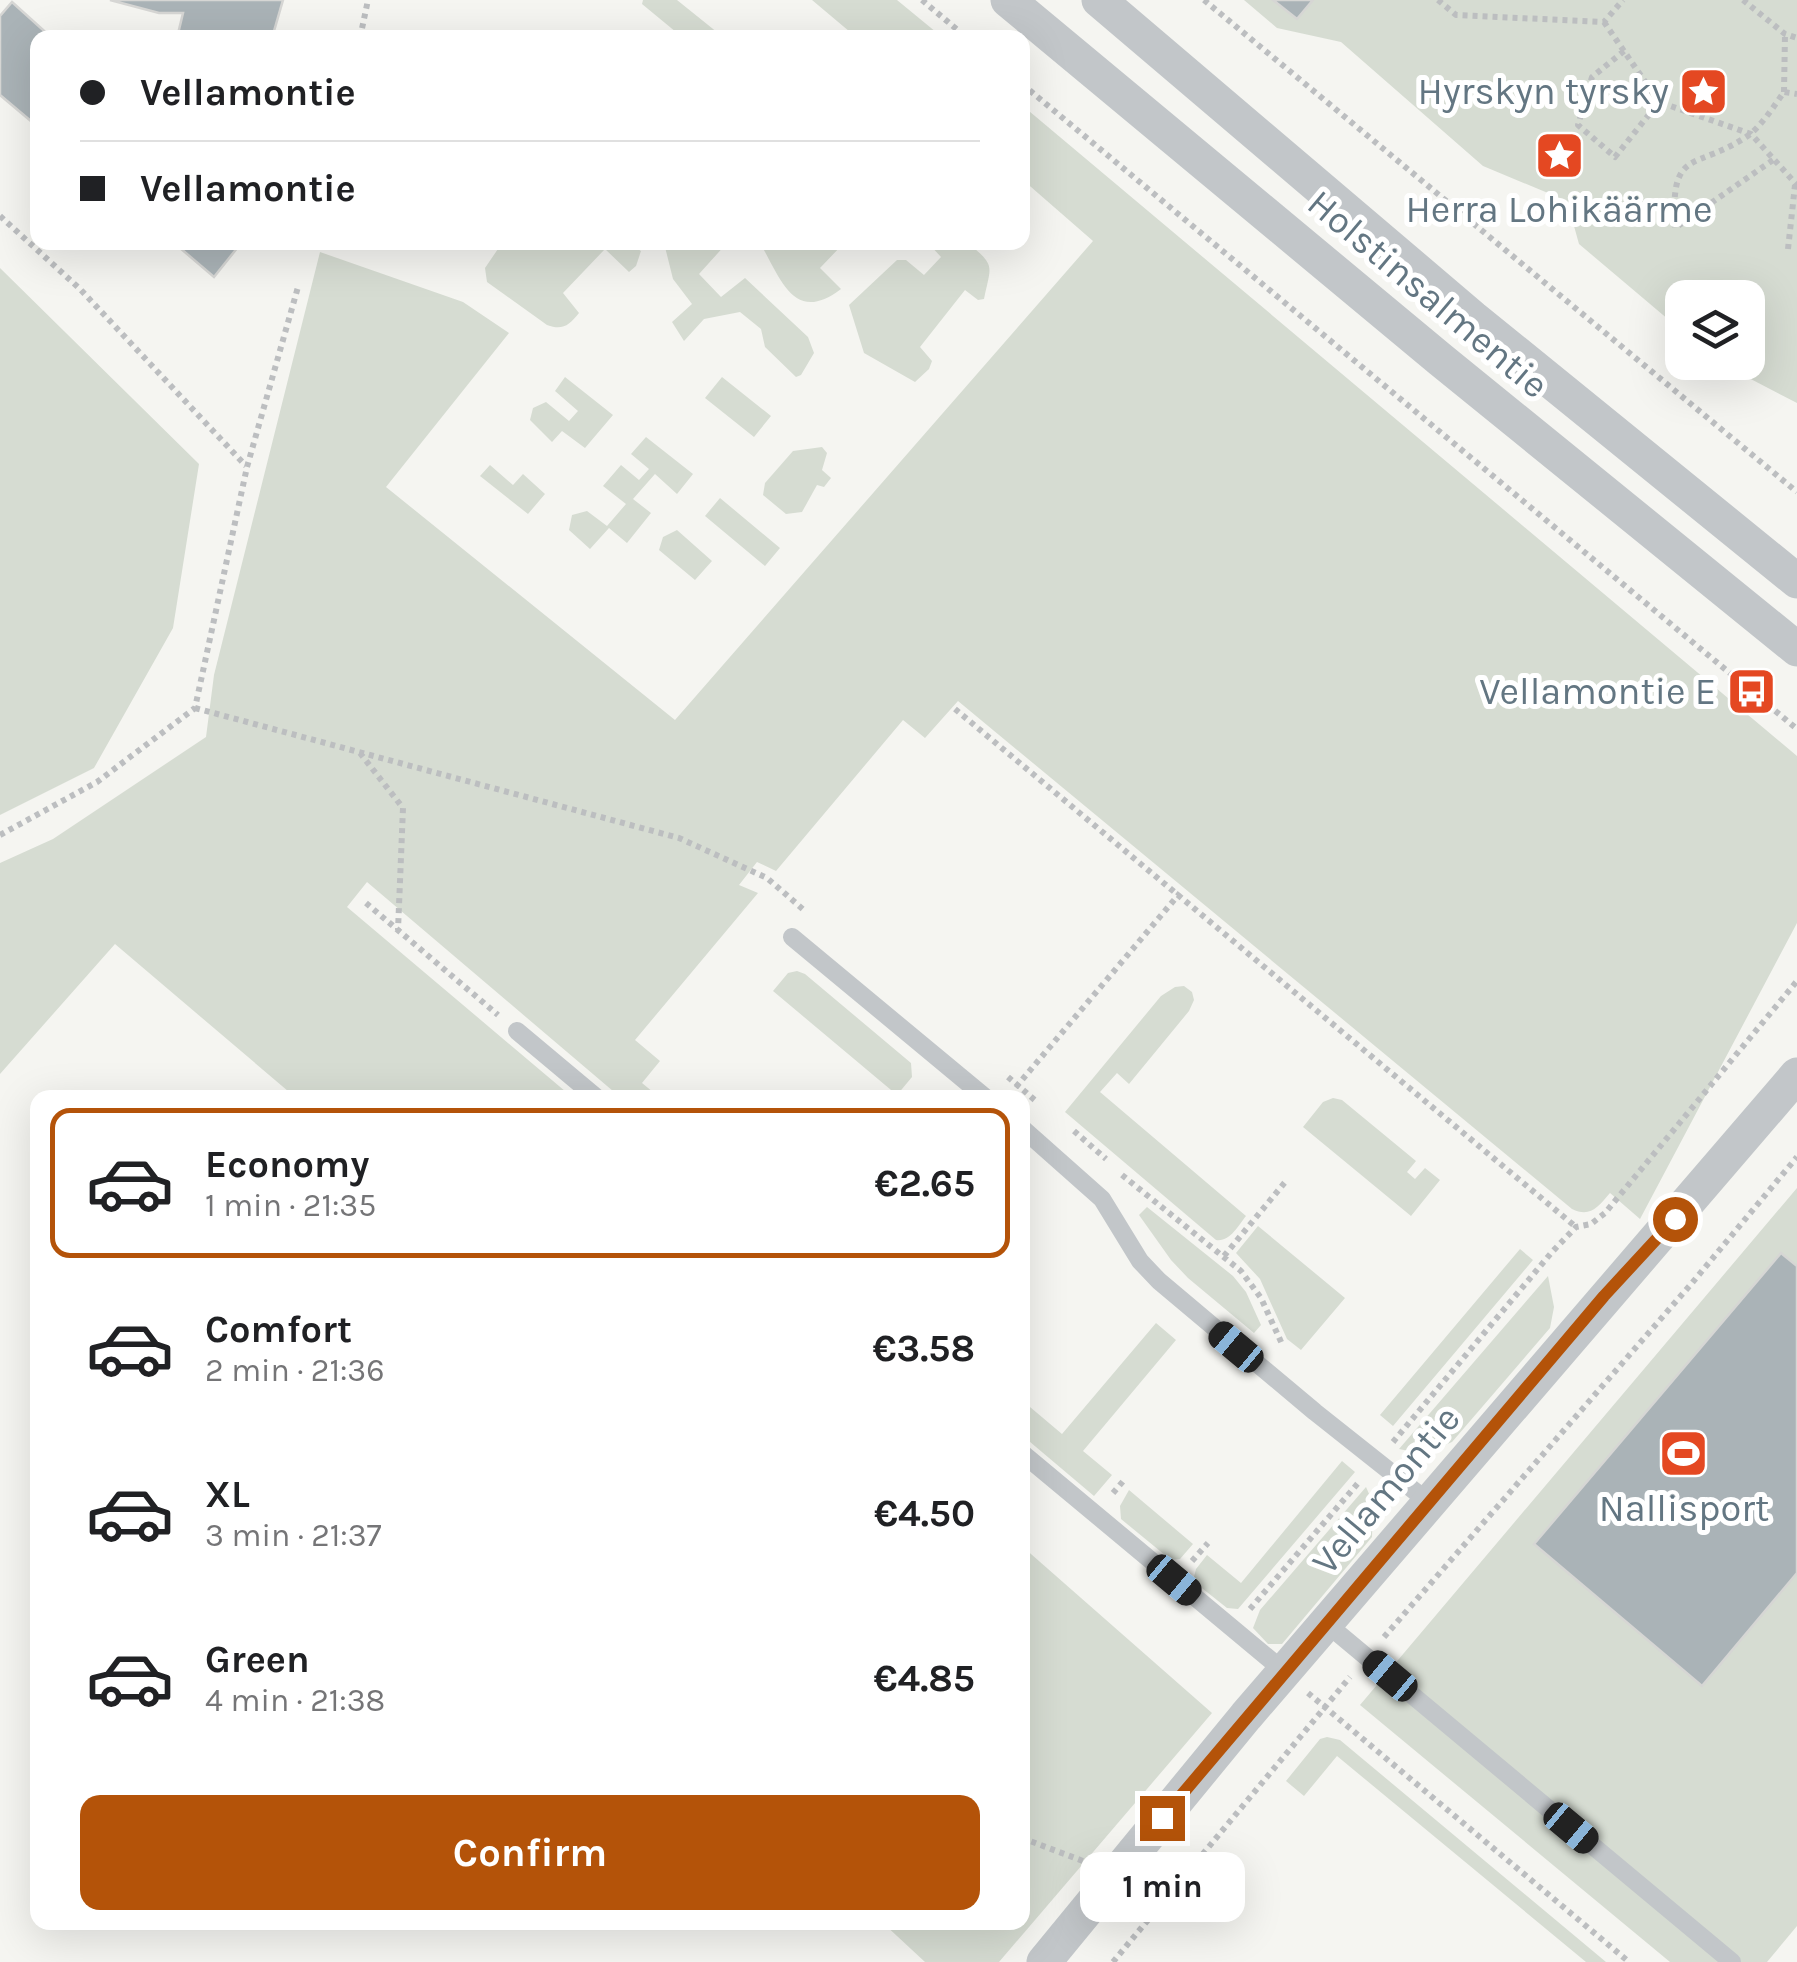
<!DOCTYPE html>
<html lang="en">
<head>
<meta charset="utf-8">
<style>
  body { margin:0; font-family:Karla,sans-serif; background:#f6f6f6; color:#202124; height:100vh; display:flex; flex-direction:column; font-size:38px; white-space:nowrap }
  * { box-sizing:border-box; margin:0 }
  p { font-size:32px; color:#757577 }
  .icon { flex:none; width:55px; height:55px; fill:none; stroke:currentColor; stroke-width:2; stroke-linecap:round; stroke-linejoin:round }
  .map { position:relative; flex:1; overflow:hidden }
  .side { position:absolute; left:30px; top:1090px; width:1000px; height:840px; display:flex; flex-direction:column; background:#fff; border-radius:20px; box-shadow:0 10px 40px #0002 }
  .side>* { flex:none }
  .banner { position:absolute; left:30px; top:30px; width:1000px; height:220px; border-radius:20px; box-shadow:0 10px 40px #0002; display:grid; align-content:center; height:220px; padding:0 50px; background:#fff }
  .buttons { position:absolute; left:1665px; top:280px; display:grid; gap:20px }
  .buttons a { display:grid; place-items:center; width:100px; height:100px; border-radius:20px; background:#fff; box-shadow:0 10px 40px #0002; font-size:50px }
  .end { position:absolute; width:45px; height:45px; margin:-22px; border:12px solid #b45309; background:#fff; box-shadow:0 0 0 5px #fff }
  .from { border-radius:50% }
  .bubble { position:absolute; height:70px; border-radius:20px; background:#fff; box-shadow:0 10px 40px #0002; font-size:32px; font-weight:700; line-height:70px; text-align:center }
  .car { position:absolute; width:30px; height:60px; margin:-30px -15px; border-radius:12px; box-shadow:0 0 8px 2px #0007; background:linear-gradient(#222 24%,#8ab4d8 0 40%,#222 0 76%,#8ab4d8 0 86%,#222 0) }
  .banner b { display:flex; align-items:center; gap:35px; height:95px; font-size:38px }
  .banner b+b { border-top:2px solid #e0e0e0 }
  .banner i { width:25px; height:25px; background:#202124 }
  ul { padding:18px 0 0; list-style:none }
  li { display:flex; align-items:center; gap:30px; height:150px; margin:0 20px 15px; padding:0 30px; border:5px solid transparent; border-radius:20px }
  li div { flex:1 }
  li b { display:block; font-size:38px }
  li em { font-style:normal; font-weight:700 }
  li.on { border-color:#b45309 }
  li>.icon { width:90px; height:90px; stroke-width:1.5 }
  .button { display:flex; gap:20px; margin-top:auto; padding:20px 50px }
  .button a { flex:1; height:115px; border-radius:20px; background:#b45309; color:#fff; font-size:40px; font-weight:700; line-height:115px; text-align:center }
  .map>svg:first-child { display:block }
  .green { fill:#d6dcd2 }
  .building { fill:#aab3b7; stroke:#d6d6d4; stroke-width:2.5 }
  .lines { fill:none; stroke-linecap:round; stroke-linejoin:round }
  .path { stroke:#bcbec0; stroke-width:6; stroke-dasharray:5 5; stroke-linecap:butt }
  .service { stroke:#c2c6c9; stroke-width:18 }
  .minor { stroke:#c2c6c9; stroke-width:35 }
  .route { stroke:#b45309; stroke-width:12 }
  .labels { text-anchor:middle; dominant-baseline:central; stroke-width:10; stroke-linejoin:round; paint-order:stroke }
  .poi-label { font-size:38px; fill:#637682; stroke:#fff; text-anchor:end }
  .street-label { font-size:38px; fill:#637682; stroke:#fff }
</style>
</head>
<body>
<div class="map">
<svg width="1797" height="1962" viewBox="0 0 1797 1962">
  <rect width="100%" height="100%" fill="#f5f5f1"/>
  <!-- green -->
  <path class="green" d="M 643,0 L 677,0 L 723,37 L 682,37 L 642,4 Z
    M 812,0 L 897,0 L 942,37 L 856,37 Z
    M 1244,0 L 1797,0 L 1797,403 L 1720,363 L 1748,362 L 1748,298 L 1682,298 L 1682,331 L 1579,244 L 1567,201 L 1483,166 L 1341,42 L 1277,28 Z
    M 1023,106 L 1797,756 L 1797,923 L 1640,1219 L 1610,1193 C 1598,1207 1590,1218 1572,1209 L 958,701 L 925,738 L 903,720 L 776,871 L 757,862 L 739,885 L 758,893 L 635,1040 L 660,1061 L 642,1083 L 659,1097 L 620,1097 L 367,882 L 347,907 L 572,1097 L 295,1097 L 115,944 L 0,1074 L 0,863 L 53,839 L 206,737 L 214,675 L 320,252 L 463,302 L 509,333 L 386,487 L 675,720 L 1093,241 L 1023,180 Z
    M 502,243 L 628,243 L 641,251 L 636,266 L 629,272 L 605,249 L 563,293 L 579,313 C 569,325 563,331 547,325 L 487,282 L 485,268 Z
    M 664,243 L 727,243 L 699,274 L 721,297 L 745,278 L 808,337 L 814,353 L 801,375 L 796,377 L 765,347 L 761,329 L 740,312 L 704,319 L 684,341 L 672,322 L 692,304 L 673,279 Z
    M 760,243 L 844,243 L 820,268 L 841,289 C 794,325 781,279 760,243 Z
    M 928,243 L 968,243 C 996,266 991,265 984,299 L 978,300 L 965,290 L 920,347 L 932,361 L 929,369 L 915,382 L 864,353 L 849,305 L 897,260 L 906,260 L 924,275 L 941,257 Z
    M 0,268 L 199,464 L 173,628 L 94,768 L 0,815 Z
    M 565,377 L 613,415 L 585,448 L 562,431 L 552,442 L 530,420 L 533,408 L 546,402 L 569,421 L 578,411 L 555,391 Z
    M 722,377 L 771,416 L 754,437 L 705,398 Z
    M 646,437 L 693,474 L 677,494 L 655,474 L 633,499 L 651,513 L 627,543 L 609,528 L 590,549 L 569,530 L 572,515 L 587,511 L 607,526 L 626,504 L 603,486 L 621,465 L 639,480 L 649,469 L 631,454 Z
    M 822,447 L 827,453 L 822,470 L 831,478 L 824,487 L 817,485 L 802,512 L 786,514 L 763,495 L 765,483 L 793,451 Z
    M 490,465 L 513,485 L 523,474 L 545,494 L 528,514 L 480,476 Z
    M 720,498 L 780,548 L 765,566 L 705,516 Z
    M 677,530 L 712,561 L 695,580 L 659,550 L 663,537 Z
    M 797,971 L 805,974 L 911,1063 L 912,1077 L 897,1095 L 773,991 L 788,973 Z
    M 1184,986 L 1192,992 L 1194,1000 L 1189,1011 L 1129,1084 L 1117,1073 L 1100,1092 L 1246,1216 C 1238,1226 1230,1242 1216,1240 L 1065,1112 L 1161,996 L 1175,987 Z
    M 1333,1098 L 1342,1100 L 1416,1161 L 1407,1172 L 1415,1179 L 1425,1168 L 1440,1180 L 1411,1216 L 1303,1127 L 1323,1102 Z
    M 1797,1188 L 1797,1926 L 1767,1962 L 1670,1962 L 1360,1705 Z
    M 1147,1207 L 1233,1276 L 1246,1292 L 1261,1325 L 1254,1333 L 1188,1278 L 1171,1260 L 1139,1215 Z
    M 1258,1226 L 1345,1298 L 1301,1350 L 1287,1339 L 1260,1279 L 1236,1253 Z
    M 1520,1249 L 1533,1260 L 1393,1426 L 1380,1415 Z
    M 1548,1276 L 1554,1307 L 1550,1328 L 1452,1442 L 1424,1454 L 1399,1449 Z
    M 1156,1323 L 1176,1340 L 1083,1451 L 1112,1475 L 1094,1496 L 1023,1436 L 1023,1417 L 1030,1407 L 1062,1434 Z
    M 1342,1461 L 1355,1472 L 1238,1609 L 1227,1608 L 1193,1581 L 1196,1569 L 1207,1555 L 1241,1583 Z
    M 1366,1487 L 1373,1503 L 1372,1537 L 1282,1644 L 1268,1644 L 1253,1628 L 1260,1610 Z
    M 1129,1490 L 1193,1544 L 1180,1559 L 1171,1560 L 1121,1519 L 1120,1506 Z
    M 1023,1547 L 1212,1713 L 999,1962 L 925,1962 L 883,1923 L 1022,1922 Z
    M 1327,1737 L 1340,1740 L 1606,1962 L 1586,1962 L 1337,1756 L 1304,1796 L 1286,1781 L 1320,1739 Z"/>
  <!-- building -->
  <path class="building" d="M 110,0 L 283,0 L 272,38 L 177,38 L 183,13 L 159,13 Z
    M 1273,0 L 1313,0 L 1297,19 Z
    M 12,2 L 52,38 L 38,38 L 38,127 L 0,95 L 0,16 Z
    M 173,242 L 242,242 L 214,277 Z
    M 1781,1253 L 1797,1266 L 1797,1573 L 1702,1686 L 1534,1544 Z"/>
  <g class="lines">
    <!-- path -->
    <path class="path" d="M 922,0 L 967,38
      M 1204,0 L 1797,492
      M 1438,0 L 1456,15 L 1604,22 L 1623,0
      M 1743,0 L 1785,34 L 1797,38
      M 1604,22 L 1659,102 L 1751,134 L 1797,185
      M 360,38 L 368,0
      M 1624,51 L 1592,77 L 1578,125 L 1615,157 L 1659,102
      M 1022,84 L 1797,729
      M 1784,92 L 1785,34
      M 1773,160 L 1675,228 C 1670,145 1695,172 1749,135 C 1762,125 1774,106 1784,92 L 1797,94
      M 0,216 L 80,289 L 246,466
      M 1788,249 L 1795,185
      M 195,708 L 679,838 L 767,878 L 805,911
      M 955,709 L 1576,1227
      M 360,753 L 403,808 L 398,930
      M 0,835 L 97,782 L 195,708 L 247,467 L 298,287
      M 366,903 L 498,1015
      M 1008,1077 L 1037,1102
      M 1016,1087 L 1180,893
      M 1074,1131 L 1106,1159
      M 1122,1175 L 1241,1271 L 1261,1298 L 1282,1344
      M 1224,1256 L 1286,1181
      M 1022,1402 L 1028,1395
      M 1393,1442 L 1552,1252 L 1576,1227 L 1591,1224 L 1605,1213 L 1797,981
      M 1113,1493 L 1125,1479
      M 1192,1561 L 1208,1543
      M 1250,1609 L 1359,1482
      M 1384,1637 L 1692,1283 L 1797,1157
      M 1308,1693 L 1629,1962
      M 1022,1838 L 1083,1861
      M 1113,1962 L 1350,1677"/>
    <!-- service -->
    <path class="service" d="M 792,937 L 986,1098
      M 517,1031 L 597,1098
      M 1022,1128 L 1102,1199 L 1140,1261 L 1159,1281 L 1315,1412 L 1431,1504
      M 1022,1453 L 1285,1672
      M 1327,1624 L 1732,1962"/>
    <!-- minor -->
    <path class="minor" d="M 1008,0 L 1441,360 L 1797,649
      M 1099,0 L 1473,318 L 1797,581
      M 1044,1962 L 1246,1716 L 1797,1075"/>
  </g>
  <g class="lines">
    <!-- route -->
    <path class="route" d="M 1162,1818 L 1604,1296 L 1675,1219"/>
  </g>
  <!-- icons -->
  <defs>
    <symbol id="sight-square" viewBox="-11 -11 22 22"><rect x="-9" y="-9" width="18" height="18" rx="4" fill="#e44822" stroke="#fff"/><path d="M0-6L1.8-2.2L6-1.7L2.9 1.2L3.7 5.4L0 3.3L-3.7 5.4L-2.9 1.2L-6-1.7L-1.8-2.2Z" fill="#fff"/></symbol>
    <symbol id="bus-square" viewBox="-11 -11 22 22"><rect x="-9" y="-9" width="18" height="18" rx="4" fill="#e44822" stroke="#fff"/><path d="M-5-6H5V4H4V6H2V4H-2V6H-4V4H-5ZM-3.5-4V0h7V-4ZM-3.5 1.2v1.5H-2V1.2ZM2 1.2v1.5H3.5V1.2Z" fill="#fff"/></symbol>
    <symbol id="stadium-square" viewBox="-11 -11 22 22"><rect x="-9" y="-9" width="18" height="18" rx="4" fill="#e44822" stroke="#fff"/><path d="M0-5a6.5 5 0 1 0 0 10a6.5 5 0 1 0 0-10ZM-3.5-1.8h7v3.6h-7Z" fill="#fff"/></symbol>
  </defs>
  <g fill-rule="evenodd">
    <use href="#sight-square" x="1676" y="64" width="55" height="55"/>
    <use href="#sight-square" x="1532" y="128" width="55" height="55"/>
    <use href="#bus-square" x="1724" y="664" width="55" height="55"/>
    <use href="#stadium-square" x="1656" y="1426" width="55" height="55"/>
  </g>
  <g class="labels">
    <!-- poi labels -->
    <g class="poi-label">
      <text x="1669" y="91">Hyrskyn tyrsky</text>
      <text x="1559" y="209" text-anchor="middle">Herra Lohikäärme</text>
      <text x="1716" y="691">Vellamontie E</text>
      <text x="1684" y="1508" text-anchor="middle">Nallisport</text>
    </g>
    <!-- street labels -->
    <g class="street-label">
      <text transform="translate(1428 294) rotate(40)">Holstinsalmentie</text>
      <text transform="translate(1386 1490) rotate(-50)">Vellamontie</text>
    </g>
  </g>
</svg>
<div class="buttons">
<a><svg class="icon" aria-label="layers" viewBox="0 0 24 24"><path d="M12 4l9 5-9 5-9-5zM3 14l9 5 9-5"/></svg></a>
</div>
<i class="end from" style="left:1675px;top:1219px"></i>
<i class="end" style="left:1162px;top:1818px"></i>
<div class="bubble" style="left:1080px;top:1852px;width:165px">1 min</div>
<i class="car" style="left:1236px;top:1347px;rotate:310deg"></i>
<i class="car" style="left:1174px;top:1580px;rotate:130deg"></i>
<i class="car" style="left:1390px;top:1676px;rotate:310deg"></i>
<i class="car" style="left:1571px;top:1828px;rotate:130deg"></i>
<div class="banner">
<b><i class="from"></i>Vellamontie</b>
<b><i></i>Vellamontie</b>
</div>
<section class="side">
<ul>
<li class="on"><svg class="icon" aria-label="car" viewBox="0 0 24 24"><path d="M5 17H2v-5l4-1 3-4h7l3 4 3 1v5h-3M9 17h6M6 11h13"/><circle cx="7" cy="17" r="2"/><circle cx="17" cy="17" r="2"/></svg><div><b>Economy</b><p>1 min · 21:35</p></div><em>€2.65</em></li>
<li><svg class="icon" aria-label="car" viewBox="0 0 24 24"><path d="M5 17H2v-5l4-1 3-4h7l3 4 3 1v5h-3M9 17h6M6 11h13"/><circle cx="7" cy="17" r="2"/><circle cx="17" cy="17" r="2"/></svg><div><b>Comfort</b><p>2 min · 21:36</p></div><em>€3.58</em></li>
<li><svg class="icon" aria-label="car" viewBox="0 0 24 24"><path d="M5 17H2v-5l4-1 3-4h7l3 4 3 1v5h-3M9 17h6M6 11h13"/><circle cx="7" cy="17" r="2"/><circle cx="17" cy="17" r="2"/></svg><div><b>XL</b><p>3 min · 21:37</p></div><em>€4.50</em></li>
<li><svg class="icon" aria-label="car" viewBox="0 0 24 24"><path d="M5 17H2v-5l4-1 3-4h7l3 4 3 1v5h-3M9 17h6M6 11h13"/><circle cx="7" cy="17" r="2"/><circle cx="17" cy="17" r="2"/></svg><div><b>Green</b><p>4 min · 21:38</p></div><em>€4.85</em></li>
</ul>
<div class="button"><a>Confirm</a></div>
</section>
</div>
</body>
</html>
